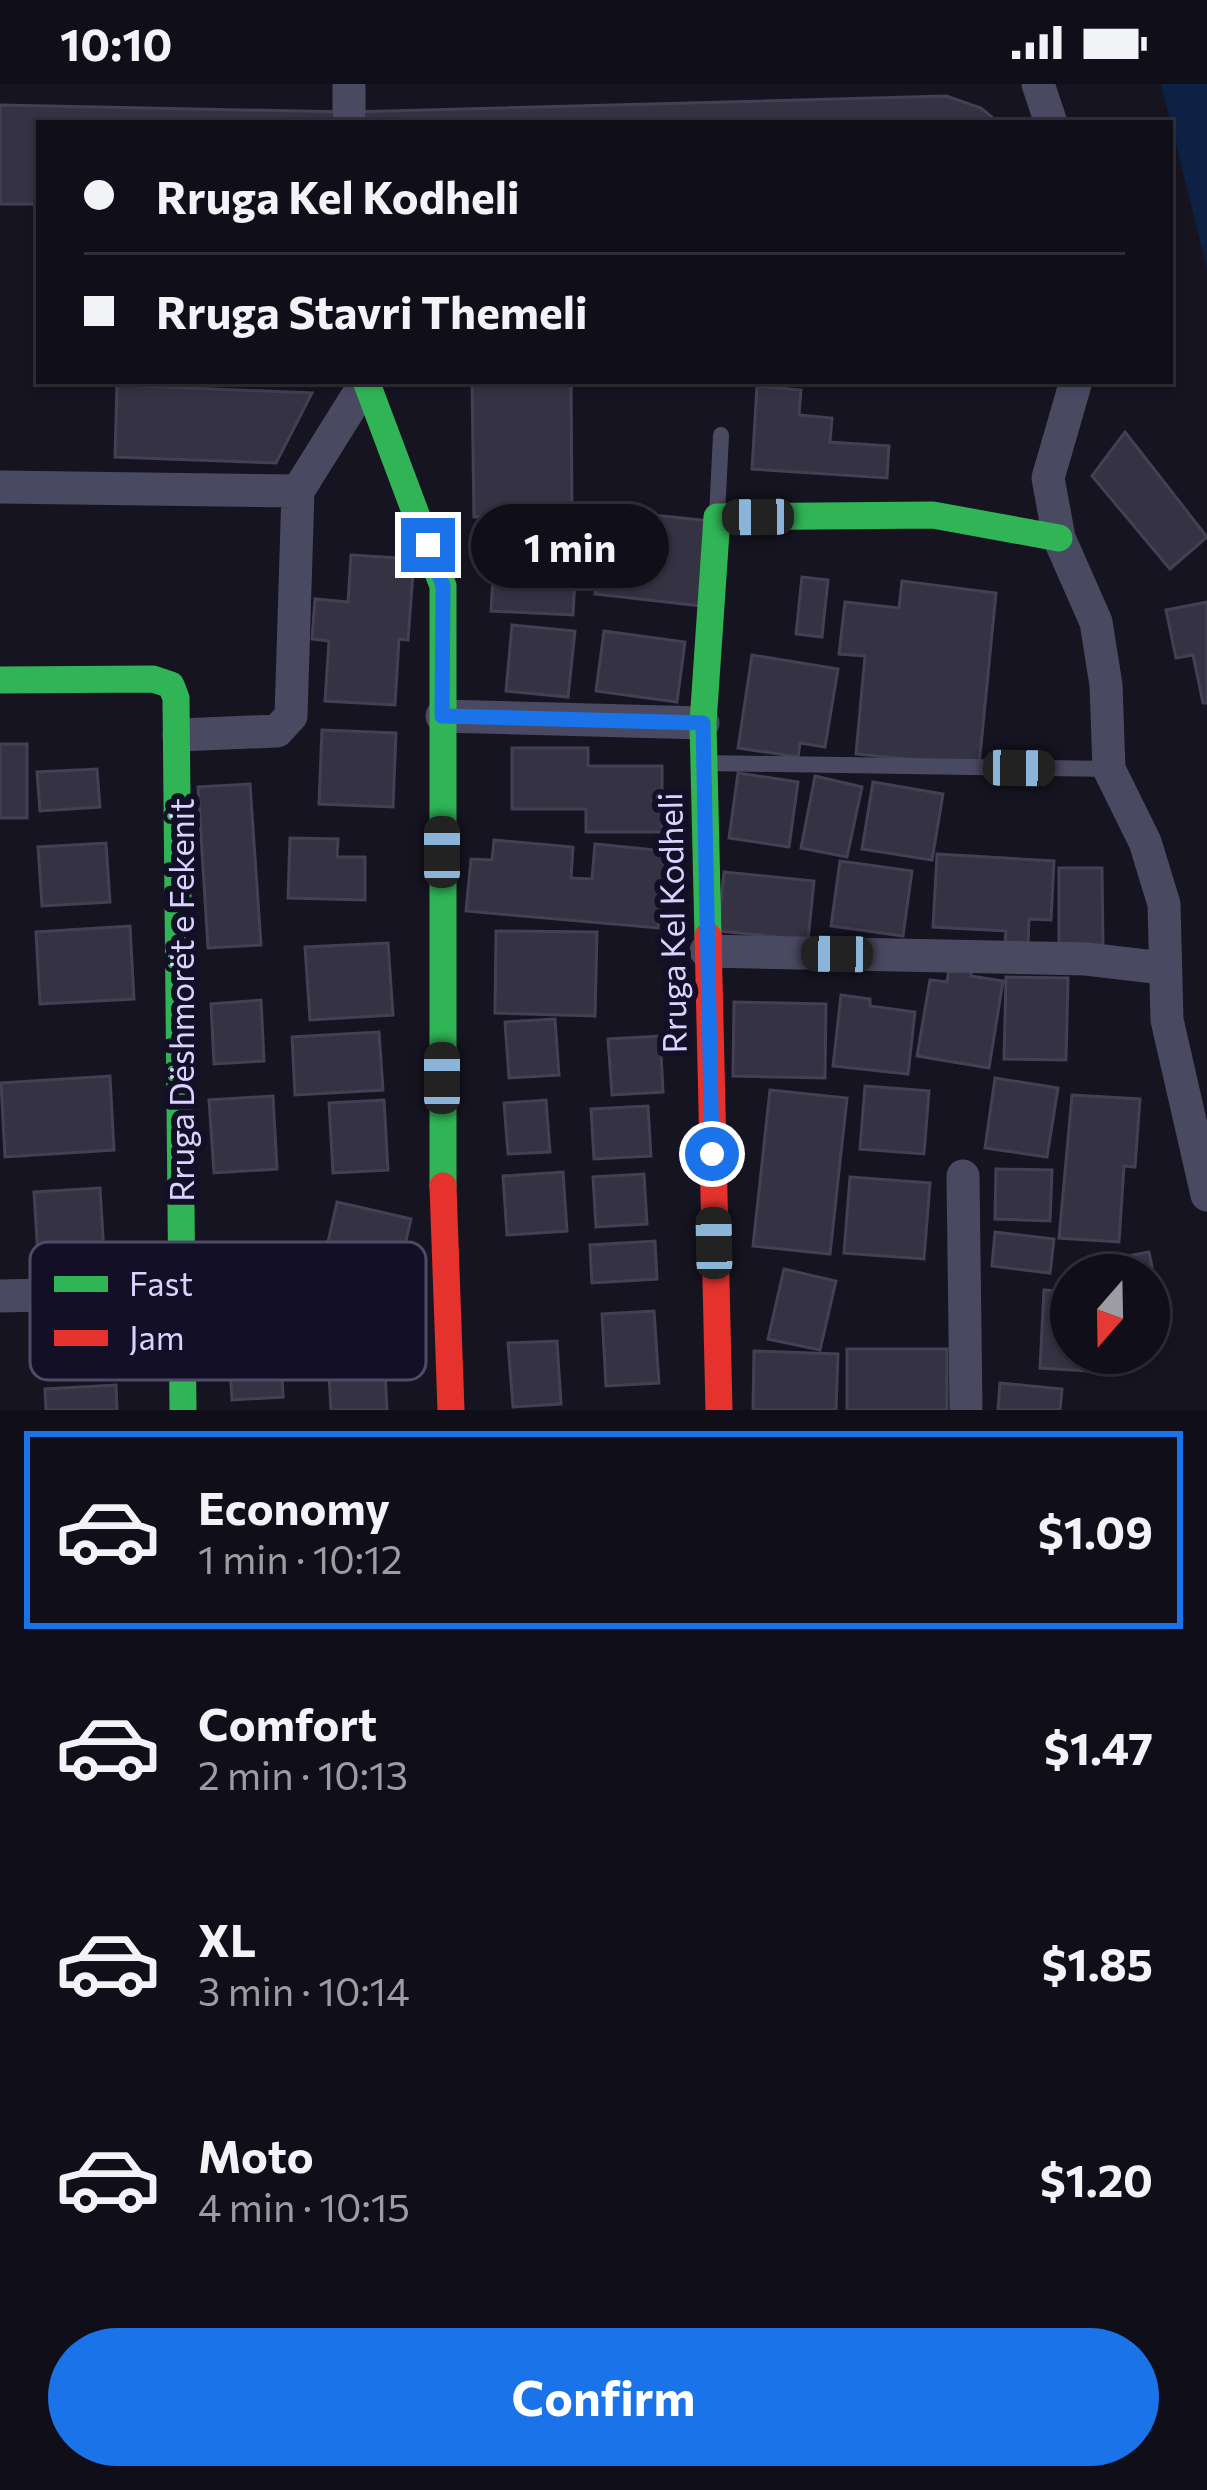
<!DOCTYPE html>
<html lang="en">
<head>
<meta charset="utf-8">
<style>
  body { margin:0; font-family:Commissioner,sans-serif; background:#191822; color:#f1f3f6; height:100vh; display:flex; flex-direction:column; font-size:45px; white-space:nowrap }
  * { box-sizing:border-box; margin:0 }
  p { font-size:39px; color:#9c9ca2 }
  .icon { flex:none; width:66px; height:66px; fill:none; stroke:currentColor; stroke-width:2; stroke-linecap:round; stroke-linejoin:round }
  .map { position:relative; height:1326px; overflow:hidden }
  .panel { display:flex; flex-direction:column; background:#100f19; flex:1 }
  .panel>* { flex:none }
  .banner { position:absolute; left:36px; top:36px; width:1137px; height:264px; border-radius:0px; box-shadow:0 3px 9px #0004,0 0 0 3px #302f38; display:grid; align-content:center; height:264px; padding:0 48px; background:#100f19 }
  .needle { width:78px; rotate:200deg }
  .tools { position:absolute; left:1050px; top:1170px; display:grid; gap:24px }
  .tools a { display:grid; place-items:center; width:120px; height:120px; border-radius:50%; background:#100f19; box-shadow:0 3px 9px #0004,0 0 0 3px #302f38; font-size:60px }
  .end { position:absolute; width:54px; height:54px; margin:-27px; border:15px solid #1a73e8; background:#fff; box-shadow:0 0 0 6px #fff }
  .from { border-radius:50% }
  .bubble { position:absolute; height:84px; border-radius:42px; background:#100f19; box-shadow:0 3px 9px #0004,0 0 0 3px #302f38; font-size:39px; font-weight:700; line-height:84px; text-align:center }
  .car { position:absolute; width:36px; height:72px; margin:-36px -18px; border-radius:15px; box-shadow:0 0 9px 3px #0007; background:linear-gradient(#222 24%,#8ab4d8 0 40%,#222 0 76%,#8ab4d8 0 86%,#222 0) }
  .banner b { display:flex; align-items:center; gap:42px; height:114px; font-size:45px }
  .banner b+b { border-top:3px solid #302f38 }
  .banner i { width:30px; height:30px; background:#f1f3f6 }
  ul { padding:21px 0 0; list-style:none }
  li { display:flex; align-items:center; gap:36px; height:198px; margin:0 24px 18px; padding:0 24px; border:6px solid transparent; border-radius:0px }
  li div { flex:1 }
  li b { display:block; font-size:45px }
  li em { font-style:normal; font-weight:700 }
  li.selected { border-color:#1a73e8 }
  li>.icon { width:108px; height:108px; stroke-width:1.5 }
  .action { display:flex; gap:24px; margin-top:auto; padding:24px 48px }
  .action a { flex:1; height:138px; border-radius:72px; background:#1a73e8; color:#fff; font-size:48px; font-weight:700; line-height:138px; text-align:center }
  .status { display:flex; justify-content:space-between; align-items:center; height:84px; padding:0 60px; background:#100f19; direction:ltr }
  .status svg { height:33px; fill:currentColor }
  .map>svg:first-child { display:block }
  .water { fill:#0d2144 }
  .building { fill:#343243; stroke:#433f54; stroke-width:3 }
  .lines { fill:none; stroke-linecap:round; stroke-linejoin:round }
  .lane { stroke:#4a4962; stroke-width:16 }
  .street { stroke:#4a4962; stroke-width:33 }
  .fast { stroke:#30b455; stroke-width:27 }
  .jam { stroke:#e5322d; stroke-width:27 }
  .route { stroke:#1a73e8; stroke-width:15 }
  .labels { text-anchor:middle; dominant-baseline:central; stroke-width:12; stroke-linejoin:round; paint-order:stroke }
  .street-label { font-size:33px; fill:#d9d4ff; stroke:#130f26 }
  .key { fill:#130f26; stroke:#4e4a67; stroke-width:3 }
  .key-label { font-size:33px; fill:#d9d4ff }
</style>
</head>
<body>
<div class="status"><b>10:10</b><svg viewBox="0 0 49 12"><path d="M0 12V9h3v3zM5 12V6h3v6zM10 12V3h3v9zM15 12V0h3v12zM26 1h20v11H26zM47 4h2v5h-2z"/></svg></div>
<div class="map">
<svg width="1207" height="1326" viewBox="0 0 1207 1326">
  <rect width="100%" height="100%" fill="#161421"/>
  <!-- water -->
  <path class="water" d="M 1161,0 L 1207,0 L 1207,184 Z"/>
  <!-- building -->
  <path class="building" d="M 946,12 L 981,24 L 999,39 L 39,39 L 39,120 L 0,120 L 0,21 L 349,28 Z
    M 472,297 L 571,297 L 572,432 L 474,433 Z
    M 117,301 L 312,309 L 276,379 L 115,373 Z
    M 757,302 L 801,306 L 799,331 L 832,334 L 830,358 L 889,362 L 887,394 L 752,385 Z
    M 1125,348 L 1207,453 L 1170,485 L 1092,392 Z
    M 604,426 L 712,437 L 702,522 L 595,510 Z
    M 351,471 L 414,475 L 408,556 L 399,555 L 395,621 L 325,617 L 329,557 L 312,555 L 315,515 L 348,518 Z
    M 494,474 L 576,478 L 573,531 L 491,527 Z
    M 802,493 L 828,496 L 822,553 L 796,550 Z
    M 902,497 L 996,509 L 979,682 L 856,670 L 865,572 L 839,570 L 845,518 L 899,524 Z
    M 1207,518 L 1207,619 L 1203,619 L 1193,571 L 1176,574 L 1166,526 Z
    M 512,541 L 575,547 L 568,613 L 506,607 Z
    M 604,547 L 685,558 L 677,618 L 596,607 Z
    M 752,571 L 838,585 L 825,663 L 800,659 L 798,673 L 738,664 Z
    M 322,646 L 396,649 L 393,723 L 319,720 Z
    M 0,660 L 27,660 L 27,734 L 0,734 Z
    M 512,664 L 588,664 L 588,682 L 662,682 L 662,748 L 586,748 L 586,725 L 512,725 Z
    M 97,685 L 100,723 L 40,727 L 37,688 Z
    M 738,689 L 798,698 L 789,763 L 729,754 Z
    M 815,692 L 862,703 L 847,773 L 801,764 Z
    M 873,698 L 943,710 L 932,776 L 862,765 Z
    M 250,700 L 261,861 L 208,864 L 198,703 Z
    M 290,754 L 338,755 L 337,773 L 365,773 L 365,816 L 288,814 Z
    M 494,756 L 573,763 L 571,794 L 592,795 L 595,760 L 666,767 L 658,844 L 466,827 L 471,775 L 492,776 Z
    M 106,759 L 110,818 L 42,822 L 38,763 Z
    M 937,770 L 1054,777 L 1051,836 L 1029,835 L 1028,862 L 1005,860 L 1006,847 L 933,843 Z
    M 840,777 L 912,787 L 903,852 L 831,842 Z
    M 1059,784 L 1102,784 L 1103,861 L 1059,862 Z
    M 724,788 L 814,797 L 808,856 L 718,847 Z
    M 130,842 L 134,915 L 40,920 L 36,848 Z
    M 496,847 L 597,848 L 595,932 L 495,929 Z
    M 388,859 L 393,931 L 310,936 L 305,863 Z
    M 950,878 L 972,882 L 971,892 L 1003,897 L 989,984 L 917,972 L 930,896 L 947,898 Z
    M 1006,893 L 1068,894 L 1066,976 L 1004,975 Z
    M 841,911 L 870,915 L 870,922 L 915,928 L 908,990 L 833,982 Z
    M 261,916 L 264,977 L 214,980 L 211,920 Z
    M 734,918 L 826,920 L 825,994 L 733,992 Z
    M 555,935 L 559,991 L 509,994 L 505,938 Z
    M 379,948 L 383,1006 L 295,1011 L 292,953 Z
    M 660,952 L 663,1008 L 612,1011 L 608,955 Z
    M 110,992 L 114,1066 L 5,1073 L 1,999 Z
    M 995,994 L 1058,1004 L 1047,1073 L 985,1064 Z
    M 865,1002 L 929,1007 L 924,1070 L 860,1065 Z
    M 770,1006 L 847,1014 L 830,1170 L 753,1162 Z
    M 1072,1011 L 1140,1015 L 1135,1083 L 1124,1082 L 1119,1158 L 1059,1154 Z
    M 273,1012 L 277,1085 L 214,1089 L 209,1016 Z
    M 384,1016 L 388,1086 L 333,1089 L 329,1019 Z
    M 546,1016 L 550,1068 L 508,1070 L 504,1019 Z
    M 648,1022 L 651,1072 L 594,1075 L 591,1025 Z
    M 996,1085 L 1052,1086 L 1050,1137 L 995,1135 Z
    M 563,1088 L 567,1147 L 507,1151 L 503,1092 Z
    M 644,1090 L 647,1140 L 596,1143 L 593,1093 Z
    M 850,1093 L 930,1099 L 924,1175 L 844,1169 Z
    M 100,1104 L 104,1169 L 38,1172 L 34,1108 Z
    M 337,1118 L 411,1135 L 399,1188 L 325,1171 Z
    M 995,1148 L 1054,1155 L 1050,1189 L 992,1182 Z
    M 655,1157 L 657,1195 L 592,1199 L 590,1161 Z
    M 1149,1168 L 1162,1234 L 1149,1237 L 1149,1191 L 1098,1191 L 1096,1178 Z
    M 784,1185 L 836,1197 L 820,1266 L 768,1255 Z
    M 1044,1206 L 1071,1208 L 1071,1269 L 1088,1269 L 1087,1287 L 1040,1284 Z
    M 654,1227 L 659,1299 L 606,1302 L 602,1230 Z
    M 557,1257 L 561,1320 L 513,1323 L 508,1259 Z
    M 281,1264 L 283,1313 L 232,1316 L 229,1267 Z
    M 847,1265 L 947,1265 L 947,1326 L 847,1326 Z
    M 754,1267 L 838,1270 L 836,1326 L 753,1326 Z
    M 384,1269 L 387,1326 L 331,1326 L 328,1273 Z
    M 1000,1299 L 1062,1305 L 1060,1326 L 998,1326 Z
    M 116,1301 L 117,1326 L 46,1326 L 45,1305 Z"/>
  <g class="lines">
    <!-- lane -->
    <path class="lane" d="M 717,432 L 721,351
      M 705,679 L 1109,685"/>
    <!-- street -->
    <path class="street" d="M 349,0 L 349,28
      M 1038,0 L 1051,39
      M 1076,297 L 1048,394 L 1059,454 L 1096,538 L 1106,601 L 1109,685 L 1145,758 L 1164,820 L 1167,936 L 1207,1111
      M 0,403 L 298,407
      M 442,632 L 703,639
      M 179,651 L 277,647 L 291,632 L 298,407 L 366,298
      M 706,867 L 1086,875 L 1163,884
      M 963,1092 L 966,1326
      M 0,1212 L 184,1208"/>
    <!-- fast -->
    <path class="fast" d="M 366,297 L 443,502 L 443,1102
      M 0,596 L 153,595 L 171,601 L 176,614 L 183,1326
      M 708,852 L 703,639 L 717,433 L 933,431 L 1059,454"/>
    <!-- jam -->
    <path class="jam" d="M 708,852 L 719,1326
      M 443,1102 L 451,1326"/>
  </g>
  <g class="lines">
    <!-- route -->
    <path class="route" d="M 428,461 L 443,502 L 442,632 L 703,639 L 712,1070"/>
  </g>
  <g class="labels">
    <!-- street labels -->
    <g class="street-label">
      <text transform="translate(671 839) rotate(-91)">Rruga Kel Kodheli</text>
      <text transform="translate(180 916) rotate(-90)">Rruga Dëshmorët e Fekenit</text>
    </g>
  </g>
  <!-- legend -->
  <rect x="30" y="1158" width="396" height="138" rx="18" class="key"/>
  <rect x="54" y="1192" width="54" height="16" fill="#30b455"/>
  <rect x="54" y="1246" width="54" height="16" fill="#e5322d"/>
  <g class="key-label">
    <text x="129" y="1212">Fast</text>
    <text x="129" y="1266">Jam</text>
  </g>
</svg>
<div class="tools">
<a><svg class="needle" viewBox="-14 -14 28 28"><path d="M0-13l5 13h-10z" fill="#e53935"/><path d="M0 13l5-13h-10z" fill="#9c9ca2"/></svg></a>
</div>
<i class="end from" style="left:712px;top:1070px"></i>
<i class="end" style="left:428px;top:461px"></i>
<div class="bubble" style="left:471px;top:420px;width:198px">1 min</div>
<i class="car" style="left:758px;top:433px;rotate:269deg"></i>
<i class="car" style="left:1019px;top:684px;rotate:91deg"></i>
<i class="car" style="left:442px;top:768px;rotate:0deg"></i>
<i class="car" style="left:837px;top:870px;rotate:271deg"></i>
<i class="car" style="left:442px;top:994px;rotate:0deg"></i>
<i class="car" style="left:714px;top:1159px;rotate:359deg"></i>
<div class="banner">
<b><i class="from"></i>Rruga Kel Kodheli</b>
<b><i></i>Rruga Stavri Themeli</b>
</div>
</div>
<section class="panel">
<ul>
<li class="selected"><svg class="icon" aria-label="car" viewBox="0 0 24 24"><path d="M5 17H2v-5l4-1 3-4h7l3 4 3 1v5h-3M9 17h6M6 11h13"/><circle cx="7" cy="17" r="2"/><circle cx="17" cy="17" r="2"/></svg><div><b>Economy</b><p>1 min · 10:12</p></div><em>$1.09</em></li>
<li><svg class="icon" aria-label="car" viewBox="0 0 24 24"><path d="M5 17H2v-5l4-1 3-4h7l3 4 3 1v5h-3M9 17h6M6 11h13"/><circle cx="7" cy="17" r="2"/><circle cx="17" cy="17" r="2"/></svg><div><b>Comfort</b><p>2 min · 10:13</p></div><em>$1.47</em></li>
<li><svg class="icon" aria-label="car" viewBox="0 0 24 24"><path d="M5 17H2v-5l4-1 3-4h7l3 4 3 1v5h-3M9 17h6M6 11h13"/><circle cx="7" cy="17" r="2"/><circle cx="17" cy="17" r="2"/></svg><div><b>XL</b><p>3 min · 10:14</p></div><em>$1.85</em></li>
<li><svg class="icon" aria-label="car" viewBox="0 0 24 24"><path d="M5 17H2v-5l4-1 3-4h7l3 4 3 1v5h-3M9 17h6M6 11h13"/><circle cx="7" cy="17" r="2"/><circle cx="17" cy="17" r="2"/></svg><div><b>Moto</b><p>4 min · 10:15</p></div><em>$1.20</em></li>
</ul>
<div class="action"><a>Confirm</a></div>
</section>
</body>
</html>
